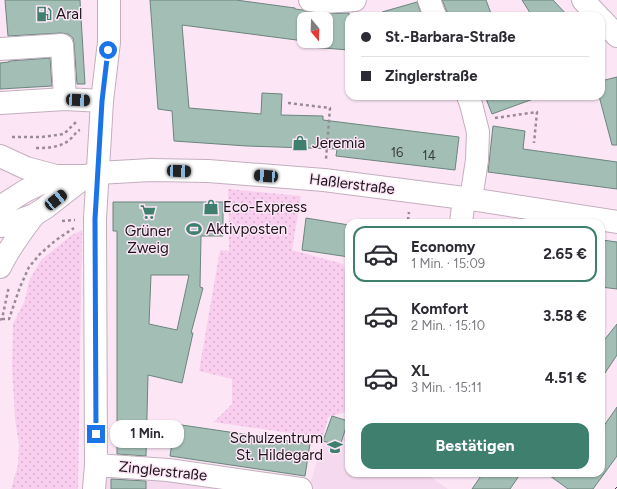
<!DOCTYPE html>
<html lang="de">
<head>
<meta charset="utf-8">
<style>
  body { margin:0; font-family:Figtree,sans-serif; background:#f2f2f3; color:#2b2b33; height:100vh; display:flex; flex-direction:column; font-size:15px; white-space:nowrap }
  * { box-sizing:border-box; margin:0 }
  p { font-size:13px; color:#7c7c81 }
  .icon { flex:none; width:22px; height:22px; fill:none; stroke:currentColor; stroke-width:2; stroke-linecap:round; stroke-linejoin:round }
  .map { position:relative; flex:1; overflow:hidden }
  .details { position:absolute; left:345px; top:219px; width:260px; height:258px; display:flex; flex-direction:column; background:#fff; border-radius:12px; box-shadow:0 1px 3px #0004 }
  .details>* { flex:none }
  .guide { position:absolute; left:345px; top:12px; width:260px; height:88px; border-radius:12px; box-shadow:0 1px 3px #0004; display:grid; align-content:center; height:88px; padding:0 16px; background:#fff }
  .needle { width:26px; rotate:161deg }
  .controls { position:absolute; left:297px; top:12px; display:grid; gap:8px }
  .controls a { display:grid; place-items:center; width:36px; height:36px; border-radius:8px; background:#fff; box-shadow:0 1px 3px #0004; font-size:20px }
  .end { position:absolute; width:18px; height:18px; margin:-9px; border:5px solid #1a73e8; background:#fff; box-shadow:0 0 0 2px #fff }
  .from { border-radius:50% }
  .bubble { position:absolute; height:28px; border-radius:12px; background:#fff; box-shadow:0 1px 3px #0004; font-size:13px; font-weight:700; line-height:28px; text-align:center }
  .car { position:absolute; width:12px; height:24px; margin:-12px -6px; border-radius:5px; box-shadow:0 0 3px 1px #0007; background:linear-gradient(#222 24%,#8ab4d8 0 40%,#222 0 76%,#8ab4d8 0 86%,#222 0) }
  .guide b { display:flex; align-items:center; gap:14px; height:38px; font-size:15px }
  .guide b+b { border-top:1px solid #e1e1e2 }
  .guide i { width:10px; height:10px; background:#2b2b33 }
  ul { padding:7px 0 0; list-style:none }
  li { display:flex; align-items:center; gap:12px; height:56px; margin:0 8px 6px; padding:0 8px; border:2px solid transparent; border-radius:12px }
  li div { flex:1 }
  li b { display:block; font-size:15px }
  li em { font-style:normal; font-weight:700 }
  li.selected { border-color:#3e7f6e }
  li>.icon { width:36px; height:36px; stroke-width:1.5 }
  .action { display:flex; gap:8px; margin-top:auto; padding:8px 16px }
  .action a { flex:1; height:46px; border-radius:12px; background:#3e7f6e; color:#fff; font-size:16px; font-weight:700; line-height:46px; text-align:center }
  .map>svg:first-child { display:block }
  .built { fill:#f5d9ef }
  .grass { fill:url(#grass-dots) }
  .building { fill:#a3beb5; stroke:#6b857d; fill-rule:evenodd }
  .lines { fill:none; stroke-linecap:round; stroke-linejoin:round }
  .minor-casing { stroke:#c3aebe; stroke-width:24 }
  .path { stroke:#998a96; stroke-width:2.5; stroke-dasharray:3 3; stroke-linecap:butt }
  .minor { stroke:#fff; stroke-width:22 }
  .tram { stroke:#453b43; stroke-width:1 }
  .route { stroke:#1a73e8; stroke-width:5 }
  .labels { text-anchor:middle; dominant-baseline:central; stroke-width:3; stroke-linejoin:round; paint-order:stroke }
  .number-label { font-size:13px; fill:#3d3e41 }
  .poi-label { font-size:15px; fill:#1b141a; stroke:#fce6f6; text-anchor:start }
  .street-label { font-size:15px; fill:#1b141a; stroke:#fce6f6 }
</style>
</head>
<body>
<div class="map">
<svg width="617" height="489" viewBox="0 0 617 489">
  <defs>
    <pattern id="grass-dots" width="8" height="8" patternUnits="userSpaceOnUse"><rect width="8" height="8" fill="#f9ceef"/><path d="M2 2h.1M6 6h.1" fill="none" stroke="#d5b0cc" stroke-width="1.8" stroke-linecap="round"/></pattern>
  </defs>
  <rect width="100%" height="100%" fill="#fce6f6"/>
  <!-- built -->
  <path class="built" d="M 331,417 L 349,420 L 349,473 L 425,473 L 448,489 L 301,489 L 309,487 Z
    M 99,470 L 282,489 L 98,489 Z"/>
  <!-- grass -->
  <path class="grass" d="M 228,189 L 301,196 L 292,250 L 343,264 L 349,286 L 349,411 L 328,417 L 323,438 L 214,422 L 232,404 L 232,379 L 199,371 L 220,250 L 229,251 Z
    M 82,230 L 78,489 L 11,489 L 18,465 L 19,444 L 15,419 L 12,367 L 13,324 L 25,300 L 29,281 L 41,260 L 72,235 Z"/>
  <!-- building -->
  <path class="building" d="M 5,0 L 80,0 L 85,84 L 77,84 L 74,44 L 73,38 L 68,34 L 61,33 L 8,36 Z
    M 150,0 L 236,0 L 295,8 L 295,9 L 303,10 L 308,12 L 320,14 L 349,13 L 349,50 L 311,47 L 311,41 L 308,41 L 326,41 L 326,19 L 304,19 L 304,41 L 182,25 L 189,108 L 261,114 L 262,93 L 282,94 L 281,115 L 323,116 L 323,120 L 459,137 L 455,170 L 336,156 L 337,149 L 247,146 L 174,141 L 172,111 L 158,109 Z
    M 442,0 L 486,0 L 492,16 L 447,16 L 447,12 Z
    M 522,0 L 553,0 L 568,16 L 532,16 Z
    M 417,2 L 422,16 L 383,16 L 382,12 Z
    M 50,58 L 52,86 L 0,89 L 0,63 L 9,62 L 9,61 Z
    M 617,77 L 617,145 L 612,145 L 599,96 L 601,96 L 601,81 Z
    M 485,96 L 536,96 L 536,98 L 492,114 Z
    M 493,126 L 525,131 L 523,149 L 617,162 L 617,189 L 488,172 Z
    M 113,202 L 223,202 L 223,236 L 201,236 L 200,287 L 203,288 L 191,333 L 193,333 L 182,383 L 148,375 L 146,456 L 117,454 L 117,231 L 113,231 ZM 151,275 L 189,275 L 177,330 L 149,324 Z
    M 306,218 L 349,225 L 349,257 L 302,250 Z
    M 602,240 L 617,242 L 617,289 L 601,287 L 601,249 Z
    M 617,324 L 617,355 L 601,379 L 601,344 Z
    M 617,407 L 617,456 L 593,489 L 568,489 L 546,473 L 601,473 L 601,430 Z
    M 332,416 L 348,421 L 340,446 L 323,441 Z
    M 175,424 L 310,444 L 305,476 L 170,456 Z
    M 483,473 L 521,473 L 510,489 L 472,489 Z
    M 111,479 L 146,481 L 146,489 L 111,489 Z"/>
  <g class="lines">
    <defs>
      <path id="minor" d="M 310,0 L 322,2 L 355,0
        M 429,0 L 435,16
        M 583,0 L 598,16
        M 601,19 L 617,36
        M 0,49 L 62,45 L 65,99
        M 468,96 L 471,104 L 478,132 L 477,160 L 471,199
        M 0,103 L 65,99 L 102,101
        M 0,156 L 26,168 L 56,176
        M 0,207 L 25,191 L 56,176 L 86,176 L 98,173 L 151,170 L 208,171 L 324,180 L 464,198 L 617,222
        M 461,223 L 464,198
        M 0,226 L 7,225 L 34,215 L 45,208 L 86,176
        M 0,267 C 9,248 21,232 34,215
        M 96,465 L 168,470 L 301,489
        M 94,489 L 96,465 L 95,219 L 102,101 L 109,42 L 109,0"/>
    </defs>
    <!-- minor casing -->
    <use href="#minor" class="minor-casing"/>
    <!-- path -->
    <path class="path" d="M 288,103 L 330,108 L 326,159
      M 495,118 L 537,112 L 534,143
      M 12,137 L 42,137 L 64,134 L 77,121
      M 36,148 C 53,148 67,147 77,131 L 80,130
      M 408,220 L 409,212
      M 62,221 L 75,220
      M 2,319 L 9,319 L 20,287 L 29,267 L 40,254 L 56,240 L 74,228
      M 0,320 L 2,319 L 9,286"/>
    <!-- minor -->
    <use href="#minor" class="minor"/>
    <!-- tram -->
    <path class="tram" d="M 615,489 L 617,487"/>
  </g>
  <g class="lines">
    <!-- route -->
    <path class="route" d="M 96,434 L 95,219 L 102,101 L 108,50"/>
  </g>
  <!-- icons -->
  <defs>
    <symbol id="fuel-bare" viewBox="-9 -9 18 18"><path d="M-5.5-6h7V0h2V4h1.3V-2.5L3-4.5l.8-.8L6-3V5H2.5V1h-1V6h-7ZM-4.2-4.7v3.2H.2V-4.7Z" fill="#3e7f6e" stroke="#fce6f6" stroke-width="2.5" paint-order="stroke"/></symbol>
    <symbol id="shop-bare" viewBox="-9 -9 18 18"><path d="M-5-2.5h2.3a2.7 3.5 0 0 1 5.4 0H5L5.5 6h-11ZM-1.5-2.5h3a1.5 2.3 0 0 0-3 0Z" fill="#3e7f6e" stroke="#fce6f6" stroke-width="2.5" paint-order="stroke"/></symbol>
    <symbol id="supermarket-bare" viewBox="-9 -9 18 18"><path d="M-6-5.5h2.5l.6 2H6L4.5 2H-2.5L-4.4-4H-6ZM-1.5 3.2a1.3 1.3 0 1 0 .1 0ZM3 3.2a1.3 1.3 0 1 0 .1 0Z" fill="#3e7f6e" stroke="#fce6f6" stroke-width="2.5" paint-order="stroke"/></symbol>
    <symbol id="stadium-bare" viewBox="-9 -9 18 18"><path d="M0-5a6.5 5 0 1 0 0 10a6.5 5 0 1 0 0-10ZM-3.5-1.8h7v3.6h-7Z" fill="#3e7f6e" stroke="#fce6f6" stroke-width="2.5" paint-order="stroke"/></symbol>
    <symbol id="school-bare" viewBox="-9 -9 18 18"><path d="M0-5L7-2L0 1L-7-2ZM-4 1L0 2.5L4 1V4Q0 6-4 4Z" fill="#3e7f6e" stroke="#fce6f6" stroke-width="2.5" paint-order="stroke"/></symbol>
  </defs>
  <g fill-rule="evenodd">
    <use href="#fuel-bare" x="33" y="3" width="22" height="22"/>
    <use href="#shop-bare" x="289" y="132" width="22" height="22"/>
    <use href="#shop-bare" x="200" y="196" width="22" height="22"/>
    <use href="#supermarket-bare" x="137" y="201" width="22" height="22"/>
    <use href="#stadium-bare" x="183" y="218" width="22" height="22"/>
    <use href="#school-bare" x="324" y="436" width="22" height="22"/>
  </g>
  <g class="labels">
    <!-- number labels -->
    <g class="number-label">
      <text x="397" y="152">16</text>
      <text x="429" y="155">14</text>
    </g>
    <!-- poi labels -->
    <g class="poi-label">
      <text x="56" y="14">Aral</text>
      <text x="312" y="143">Jeremia</text>
      <text x="223" y="207">Eco-Express</text>
      <text x="206" y="229">Aktivposten</text>
      <text x="148" y="231" text-anchor="middle">Grüner<tspan x="148" dy="17">Zweig</tspan></text>
      <text x="323" y="438" text-anchor="end">Schulzentrum<tspan x="323" dy="17">St. Hildegard</tspan></text>
    </g>
    <!-- street labels -->
    <g class="street-label">
      <text transform="translate(352 184) rotate(7)">Haßlerstraße</text>
      <text transform="translate(163 471) rotate(6)">Zinglerstraße</text>
    </g>
  </g>
</svg>
<div class="controls">
<a><svg class="needle" viewBox="-14 -14 28 28"><path d="M0-13l5 13h-10z" fill="#e53935"/><path d="M0 13l5-13h-10z" fill="#7c7c81"/></svg></a>
</div>
<i class="end from" style="left:108px;top:50px"></i>
<i class="end" style="left:96px;top:434px"></i>
<div class="bubble" style="left:110px;top:420px;width:74px">1 Min.</div>
<i class="car" style="left:78px;top:100px;rotate:93deg"></i>
<i class="car" style="left:179px;top:171px;rotate:92deg"></i>
<i class="car" style="left:266px;top:176px;rotate:274deg"></i>
<i class="car" style="left:56px;top:200px;rotate:51deg"></i>
<div class="guide">
<b><i class="from"></i>St.-Barbara-Straße</b>
<b><i></i>Zinglerstraße</b>
</div>
<section class="details">
<ul>
<li class="selected"><svg class="icon" aria-label="car" viewBox="0 0 24 24"><path d="M5 17H2v-5l4-1 3-4h7l3 4 3 1v5h-3M9 17h6M6 11h13"/><circle cx="7" cy="17" r="2"/><circle cx="17" cy="17" r="2"/></svg><div><b>Economy</b><p>1 Min. · 15:09</p></div><em>2.65 €</em></li>
<li><svg class="icon" aria-label="car" viewBox="0 0 24 24"><path d="M5 17H2v-5l4-1 3-4h7l3 4 3 1v5h-3M9 17h6M6 11h13"/><circle cx="7" cy="17" r="2"/><circle cx="17" cy="17" r="2"/></svg><div><b>Komfort</b><p>2 Min. · 15:10</p></div><em>3.58 €</em></li>
<li><svg class="icon" aria-label="car" viewBox="0 0 24 24"><path d="M5 17H2v-5l4-1 3-4h7l3 4 3 1v5h-3M9 17h6M6 11h13"/><circle cx="7" cy="17" r="2"/><circle cx="17" cy="17" r="2"/></svg><div><b>XL</b><p>3 Min. · 15:11</p></div><em>4.51 €</em></li>
</ul>
<div class="action"><a>Bestätigen</a></div>
</section>
</div>
</body>
</html>
